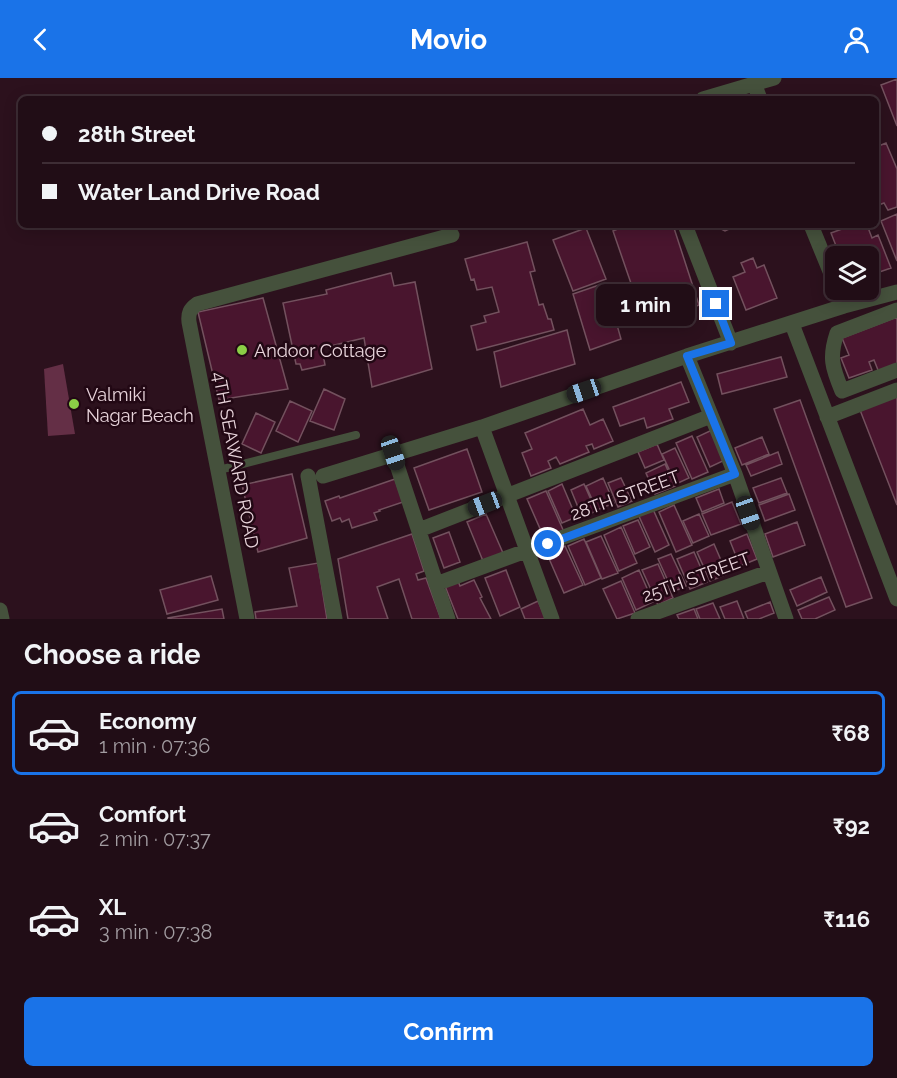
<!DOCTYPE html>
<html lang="en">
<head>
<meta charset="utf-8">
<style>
  body { margin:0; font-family:Raleway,sans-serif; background:#29161f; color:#f1f3f6; height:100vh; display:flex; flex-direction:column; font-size:22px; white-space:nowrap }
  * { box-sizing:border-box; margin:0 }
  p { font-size:20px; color:#a29ca1 }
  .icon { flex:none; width:33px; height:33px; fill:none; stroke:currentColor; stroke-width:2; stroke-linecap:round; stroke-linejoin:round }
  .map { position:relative; height:541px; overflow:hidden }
  .panel { display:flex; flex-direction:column; background:#210d16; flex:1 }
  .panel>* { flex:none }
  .hud { position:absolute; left:18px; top:18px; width:861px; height:132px; border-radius:9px; box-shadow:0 3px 15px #0003,0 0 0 2px #3e2d35; display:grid; align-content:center; height:132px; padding:0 24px; background:#210d16 }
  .buttons { position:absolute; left:825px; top:168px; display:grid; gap:12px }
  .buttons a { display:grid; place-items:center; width:54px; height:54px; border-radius:9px; background:#210d16; box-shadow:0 3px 15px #0003,0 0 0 2px #3e2d35; font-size:30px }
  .end { position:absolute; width:27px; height:27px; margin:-14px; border:8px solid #1a73e8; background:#fff; box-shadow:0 0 0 3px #fff }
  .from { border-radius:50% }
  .bubble { position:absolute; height:42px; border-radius:9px; background:#210d16; box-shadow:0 3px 15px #0003,0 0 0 2px #3e2d35; font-size:20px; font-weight:700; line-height:42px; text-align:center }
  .car { position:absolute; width:18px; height:36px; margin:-18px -9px; border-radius:8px; box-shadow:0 0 4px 2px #0007; background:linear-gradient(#222 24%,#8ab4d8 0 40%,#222 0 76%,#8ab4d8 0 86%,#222 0) }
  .hud b { display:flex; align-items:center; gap:21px; height:57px; font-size:22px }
  .hud b+b { border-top:2px solid #3e2d35 }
  .hud i { width:15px; height:15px; background:#f1f3f6 }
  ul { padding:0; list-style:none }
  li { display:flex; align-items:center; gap:18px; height:84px; margin:0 12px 9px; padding:0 12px; border:3px solid transparent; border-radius:9px }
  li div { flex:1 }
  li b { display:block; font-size:22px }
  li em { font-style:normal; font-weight:700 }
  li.active { border-color:#1a73e8 }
  li>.icon { width:54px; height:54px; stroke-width:1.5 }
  h2 { padding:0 24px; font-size:27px; line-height:72px }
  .button { display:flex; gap:12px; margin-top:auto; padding:12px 24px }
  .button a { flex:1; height:69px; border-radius:9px; background:#1a73e8; color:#fff; font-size:24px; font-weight:700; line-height:69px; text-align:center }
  header { display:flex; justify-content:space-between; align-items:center; height:78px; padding:0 24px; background:#1a73e8; color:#fff; font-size:27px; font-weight:700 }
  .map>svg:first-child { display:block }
  .pitch { fill:#642f46 }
  .building { fill:#49152e; stroke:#73515e; stroke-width:1.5 }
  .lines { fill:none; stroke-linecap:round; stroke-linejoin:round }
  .service { stroke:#45513c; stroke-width:8 }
  .minor { stroke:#45513c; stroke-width:15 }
  .route { stroke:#1a73e8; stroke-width:8 }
  .poi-dot { fill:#8bce46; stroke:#220814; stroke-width:2 }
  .labels { text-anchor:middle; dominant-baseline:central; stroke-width:5; stroke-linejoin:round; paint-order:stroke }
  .poi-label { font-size:18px; fill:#e8d4db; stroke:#220814; text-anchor:start }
  .street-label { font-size:18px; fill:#e8d4db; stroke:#220814 }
</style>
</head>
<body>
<header><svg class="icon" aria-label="back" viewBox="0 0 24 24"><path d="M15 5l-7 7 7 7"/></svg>Movio<svg class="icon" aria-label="person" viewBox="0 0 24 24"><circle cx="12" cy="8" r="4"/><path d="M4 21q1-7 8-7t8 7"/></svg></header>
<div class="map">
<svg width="897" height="541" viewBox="0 0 897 541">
  <rect width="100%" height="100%" fill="#2c111d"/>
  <!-- pitch -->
  <path class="pitch" d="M 63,286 L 75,356 L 48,358 L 44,291 Z"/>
  <!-- building -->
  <path class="building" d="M 897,1 L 897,48 L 881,7 Z
    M 886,65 L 897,91 L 897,129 L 888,132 L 884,125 L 876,128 L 876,69 Z
    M 897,136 L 897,183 L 881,143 Z
    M 627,147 L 673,147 L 699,227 L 645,246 L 613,153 Z
    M 713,147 L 738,147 L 725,153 Z
    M 853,147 L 867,147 L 872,160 L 878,157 L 891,190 L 868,198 L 868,178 L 840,178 L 831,155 Z
    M 586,150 L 606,201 L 573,213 L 553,162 Z
    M 527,164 L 535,193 L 530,194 L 539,227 L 543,226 L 548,241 L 551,241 L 554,252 L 477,272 L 471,248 L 486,244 L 484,238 L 499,234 L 492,209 L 477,212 L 474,201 L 471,202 L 465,181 Z
    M 753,180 L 757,190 L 764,187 L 777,220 L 746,232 L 733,199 L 745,194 L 741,185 Z
    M 391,195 L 394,208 L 415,204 L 432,291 L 372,309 L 364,260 L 322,270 L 325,287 L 302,292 L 300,286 L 296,286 L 283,225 L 327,216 L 326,212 Z
    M 605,205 L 621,261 L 590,272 L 573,216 Z
    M 263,220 L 288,311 L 219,322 L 198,234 Z
    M 897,239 L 897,290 L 880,297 L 874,282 L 869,284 L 872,292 L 849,300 L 841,280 L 849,277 L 842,260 Z
    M 567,252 L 575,286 L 501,309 L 494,274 Z
    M 781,279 L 787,299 L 722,316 L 717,296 Z
    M 681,304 L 689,324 L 669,331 L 673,341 L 647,350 L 644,340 L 620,348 L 613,329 Z
    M 324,311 L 345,321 L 334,352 L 310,343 Z
    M 897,317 L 897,427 L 860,332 Z
    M 800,322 L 872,520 L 846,529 L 774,331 Z
    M 290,323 L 312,333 L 298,364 L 276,353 Z
    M 583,331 L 590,347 L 603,341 L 613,363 L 594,371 L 592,366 L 586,368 L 589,374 L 560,386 L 556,379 L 548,383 L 551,390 L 531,398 L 522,375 L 532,371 L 525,355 Z
    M 256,335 L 275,344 L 261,375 L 242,366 Z
    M 712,352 L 725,382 L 710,389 L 697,359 Z
    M 692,358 L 708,394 L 692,401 L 676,365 Z
    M 762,359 L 769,376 L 742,387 L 735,370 Z
    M 657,366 L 664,382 L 645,390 L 638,374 Z
    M 675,370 L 689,400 L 676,406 L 662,376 Z
    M 467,371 L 482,414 L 429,432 L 414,390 Z
    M 778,374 L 782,386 L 751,398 L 746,387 Z
    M 665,386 L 675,408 L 655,416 L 646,395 Z
    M 292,396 L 307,460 L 258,474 L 242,407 Z
    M 603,400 L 614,425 L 597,432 L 586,408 Z
    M 621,400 L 632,423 L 618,429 L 608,405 Z
    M 781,400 L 787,415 L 759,425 L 753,410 Z
    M 395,401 L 403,424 L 379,432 L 380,433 L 374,435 L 377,442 L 352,450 L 349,441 L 342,444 L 340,440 L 332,443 L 325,423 L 339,418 L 340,420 Z
    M 562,406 L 576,439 L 562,445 L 548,413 Z
    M 584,406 L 596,433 L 582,439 L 571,412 Z
    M 719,411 L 724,425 L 702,434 L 696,420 Z
    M 546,413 L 564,454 L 545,462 L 527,421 Z
    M 789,416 L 795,432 L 765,443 L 759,427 Z
    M 732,424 L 741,446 L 711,457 L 702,436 Z
    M 674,427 L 692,467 L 676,474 L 659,434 Z
    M 652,429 L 669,467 L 655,474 L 638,436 Z
    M 486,436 L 503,475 L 483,483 L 467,444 Z
    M 699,436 L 709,458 L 693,465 L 683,443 Z
    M 638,442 L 650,469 L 635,476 L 623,448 Z
    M 797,444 L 805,467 L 773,479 L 765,456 Z
    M 621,449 L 637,485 L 619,493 L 604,457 Z
    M 449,454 L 460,484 L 444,490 L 433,460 Z
    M 412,456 L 424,493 L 416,496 L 418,502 L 426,500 L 441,541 L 412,541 L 399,501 L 377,509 L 388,541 L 348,541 L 338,481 Z
    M 747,456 L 757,481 L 740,488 L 730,463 Z
    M 601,458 L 618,495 L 602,501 L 586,464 Z
    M 584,461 L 601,500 L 585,507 L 568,468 Z
    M 714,466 L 727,496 L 710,503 L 697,474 Z
    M 565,468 L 583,507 L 564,515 L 547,476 Z
    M 694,474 L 707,504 L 690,511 L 677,481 Z
    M 671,476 L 686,508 L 673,514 L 658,481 Z
    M 318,485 L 327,541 L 256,541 L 255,534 L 297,528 L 289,490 Z
    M 658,486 L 673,520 L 658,527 L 642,492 Z
    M 506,492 L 520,529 L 500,538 L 485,500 Z
    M 639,492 L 653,524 L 636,532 L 622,500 Z
    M 211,498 L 218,522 L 167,536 L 160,512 Z
    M 821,499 L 827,514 L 797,528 L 790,512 Z
    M 474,502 L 482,519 L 480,520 L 491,541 L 458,541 L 445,508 L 458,503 L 460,508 Z
    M 621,503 L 635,535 L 617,541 L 603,511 Z
    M 829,519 L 835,532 L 815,541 L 802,541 L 798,532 Z
    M 538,523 L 546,541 L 525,541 L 521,531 Z
    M 737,523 L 744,541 L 725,541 L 720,529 Z
    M 770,524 L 774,535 L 759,541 L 748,541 L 745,534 Z
    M 713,525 L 720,541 L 700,541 L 696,531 Z
    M 222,531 L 224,541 L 168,541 L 168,540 Z
    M 694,531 L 698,541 L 679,541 L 677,537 Z"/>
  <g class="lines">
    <!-- service -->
    <path class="service" d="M 219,392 L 356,357"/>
    <!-- minor -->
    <path class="minor" d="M 754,5 L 760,21
      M 703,21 L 774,0
      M 685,147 L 731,265
      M 811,147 L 836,208
      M 897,232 L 837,255 C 829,279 832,289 842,313 L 897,292
      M 792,246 L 897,521
      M 687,278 L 735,396 L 786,541
      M 827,339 L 897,312
      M 482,349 L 552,541
      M 393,375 L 448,541
      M 308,398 L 335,541
      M 323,398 L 482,349 L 687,278 L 844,228 L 897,214
      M 419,452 L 711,338
      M 436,506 L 735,396
      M 0,532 L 2,541
      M 247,541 L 189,244 C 188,235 190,231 197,226 L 452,157
      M 638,541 L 768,494"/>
  </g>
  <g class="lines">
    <!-- route -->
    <path class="route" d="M 548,466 L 735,396 L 687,278 L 731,265 L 716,226"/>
  </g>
  <!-- markers -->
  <g class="poi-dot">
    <circle cx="242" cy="272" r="6"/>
    <circle cx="74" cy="326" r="6"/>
  </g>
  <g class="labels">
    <!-- poi labels -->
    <g class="poi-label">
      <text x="254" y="272">Andoor Cottage</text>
      <text x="86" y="316">Valmiki<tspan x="86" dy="21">Nagar Beach</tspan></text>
    </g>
    <!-- street labels -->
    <g class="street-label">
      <text transform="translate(236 382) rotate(79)">4TH SEAWARD ROAD</text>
      <text transform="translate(625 417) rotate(-20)">28TH STREET</text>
      <text transform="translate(696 499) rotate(-20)">25TH STREET</text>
    </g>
  </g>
</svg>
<div class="buttons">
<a><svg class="icon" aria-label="layers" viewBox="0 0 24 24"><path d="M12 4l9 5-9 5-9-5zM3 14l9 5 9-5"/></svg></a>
</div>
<i class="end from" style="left:548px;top:466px"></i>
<i class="end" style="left:716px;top:226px"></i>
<div class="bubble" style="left:596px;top:206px;width:99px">1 min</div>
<i class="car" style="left:584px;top:313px;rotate:251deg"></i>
<i class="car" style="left:393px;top:375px;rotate:161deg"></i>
<i class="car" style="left:485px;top:426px;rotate:249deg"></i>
<i class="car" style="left:748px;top:435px;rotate:161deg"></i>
<div class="hud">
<b><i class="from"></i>28th Street</b>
<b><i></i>Water Land Drive Road</b>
</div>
</div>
<section class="panel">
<h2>Choose a ride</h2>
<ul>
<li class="active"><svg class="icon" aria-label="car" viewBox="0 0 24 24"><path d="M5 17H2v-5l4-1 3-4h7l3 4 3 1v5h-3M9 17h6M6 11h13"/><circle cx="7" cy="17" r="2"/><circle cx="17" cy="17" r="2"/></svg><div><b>Economy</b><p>1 min · 07:36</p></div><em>₹68</em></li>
<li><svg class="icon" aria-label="car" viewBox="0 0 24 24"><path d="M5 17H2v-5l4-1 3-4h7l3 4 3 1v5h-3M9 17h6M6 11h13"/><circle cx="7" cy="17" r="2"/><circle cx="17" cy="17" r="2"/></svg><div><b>Comfort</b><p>2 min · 07:37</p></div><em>₹92</em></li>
<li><svg class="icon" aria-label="car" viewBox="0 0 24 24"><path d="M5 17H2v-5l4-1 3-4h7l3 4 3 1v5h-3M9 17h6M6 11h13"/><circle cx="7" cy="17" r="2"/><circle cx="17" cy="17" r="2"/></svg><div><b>XL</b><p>3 min · 07:38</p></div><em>₹116</em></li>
</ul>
<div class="button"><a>Confirm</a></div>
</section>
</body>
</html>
